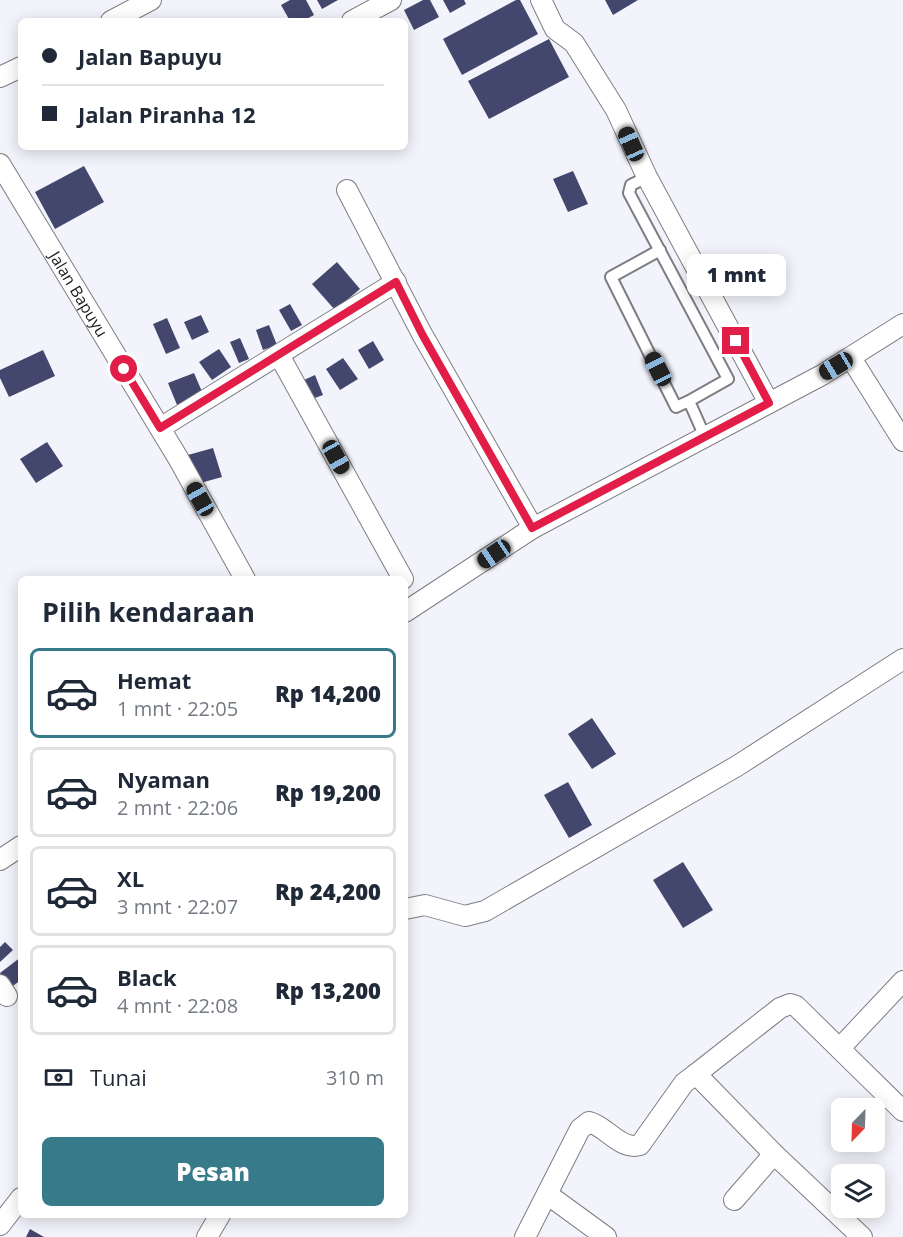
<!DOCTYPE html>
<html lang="id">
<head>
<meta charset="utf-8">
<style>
  body { margin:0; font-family:"Open Sans",sans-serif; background:#f2f2f3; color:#1f2937; height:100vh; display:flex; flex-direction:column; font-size:22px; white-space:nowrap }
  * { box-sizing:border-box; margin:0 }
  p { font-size:20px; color:#747a83 }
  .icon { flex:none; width:33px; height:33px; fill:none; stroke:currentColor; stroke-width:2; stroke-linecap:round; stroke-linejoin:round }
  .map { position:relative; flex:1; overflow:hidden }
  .side { position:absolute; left:18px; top:576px; width:390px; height:642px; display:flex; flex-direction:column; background:#fff; border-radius:9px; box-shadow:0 3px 15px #0003 }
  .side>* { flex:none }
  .guide { position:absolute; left:18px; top:18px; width:390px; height:132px; border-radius:9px; box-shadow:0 3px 15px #0003; display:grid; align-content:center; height:132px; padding:0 24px; background:#fff }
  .needle { width:39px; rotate:203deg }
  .controls { position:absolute; left:831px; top:1098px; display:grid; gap:12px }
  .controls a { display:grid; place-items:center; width:54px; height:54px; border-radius:9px; background:#fff; box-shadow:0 3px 15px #0003; font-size:30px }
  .end { position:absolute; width:27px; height:27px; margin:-14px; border:8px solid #e11d48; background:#fff; box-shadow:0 0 0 3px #fff }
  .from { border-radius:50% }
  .bubble { position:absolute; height:42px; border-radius:9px; background:#fff; box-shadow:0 3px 15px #0003; font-size:20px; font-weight:800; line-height:42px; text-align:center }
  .car { position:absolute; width:18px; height:36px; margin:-18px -9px; border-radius:8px; box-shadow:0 0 4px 2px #0007; background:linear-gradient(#222 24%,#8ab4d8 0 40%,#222 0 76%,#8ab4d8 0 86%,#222 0) }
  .guide b { display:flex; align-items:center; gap:21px; height:57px; font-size:22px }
  .guide b+b { border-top:2px solid #e0e1e3 }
  .guide i { width:15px; height:15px; background:#1f2937 }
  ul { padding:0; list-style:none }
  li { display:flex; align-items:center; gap:18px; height:90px; margin:0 12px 9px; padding:0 12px; border:3px solid #e0e1e3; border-radius:9px }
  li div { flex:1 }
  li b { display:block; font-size:22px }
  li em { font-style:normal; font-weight:800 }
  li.selected { border-color:#377b8a }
  li>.icon { width:54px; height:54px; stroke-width:1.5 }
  h2 { padding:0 24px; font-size:27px; line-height:72px }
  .pay { display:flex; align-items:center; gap:15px; height:66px; padding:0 24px; font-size:22px }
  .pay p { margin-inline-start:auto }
  .primary-button { display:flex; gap:12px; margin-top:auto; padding:12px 24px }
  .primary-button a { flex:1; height:69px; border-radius:9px; background:#377b8a; color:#fff; font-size:24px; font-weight:800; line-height:69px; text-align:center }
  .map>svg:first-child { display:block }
  .building { fill:#43476e }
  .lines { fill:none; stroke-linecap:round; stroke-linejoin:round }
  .lane-casing { stroke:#7d7e84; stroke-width:14 }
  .street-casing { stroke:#7d7e84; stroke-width:22 }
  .lane { stroke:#fff; stroke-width:10 }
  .street { stroke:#fff; stroke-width:20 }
  .route { stroke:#e11d48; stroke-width:8 }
  .labels { text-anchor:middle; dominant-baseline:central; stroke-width:6; stroke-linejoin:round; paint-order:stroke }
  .street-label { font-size:16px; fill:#1b1c1e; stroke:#fff }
</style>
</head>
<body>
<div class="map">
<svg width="903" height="1237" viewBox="0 0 903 1237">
  <rect width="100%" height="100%" fill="#f3f4fb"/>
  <!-- building -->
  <path class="building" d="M 290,0 L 306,0 L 314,15 L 303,21 L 290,21 L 281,5 Z
    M 317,0 L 338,0 L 322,9 Z
    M 423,0 L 430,0 L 439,17 L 414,30 L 404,10 Z
    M 443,0 L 464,0 L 466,4 L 450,13 Z
    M 516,0 L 520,0 L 538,34 L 462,75 L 443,39 Z
    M 605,0 L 638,0 L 613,15 Z
    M 549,39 L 569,77 L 489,119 L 468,81 Z
    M 84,166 L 104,202 L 55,229 L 35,192 Z
    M 573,171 L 588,204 L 568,212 L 553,179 Z
    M 337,262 L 360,289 L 335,310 L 312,284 Z
    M 290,304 L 302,325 L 291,331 L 279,310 Z
    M 201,315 L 209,332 L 192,340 L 184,322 Z
    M 167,318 L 180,348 L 166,354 L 153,324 Z
    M 269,325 L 277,345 L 263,350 L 256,330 Z
    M 240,338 L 249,359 L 239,363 L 230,342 Z
    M 373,341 L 384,360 L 369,369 L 358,350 Z
    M 219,349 L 231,367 L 212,380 L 199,362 Z
    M 43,350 L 55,376 L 9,397 L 0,378 L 0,370 Z
    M 343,358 L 358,379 L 340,390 L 326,369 Z
    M 194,373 L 203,394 L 177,405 L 168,383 Z
    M 315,375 L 323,395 L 312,399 L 304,380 Z
    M 47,442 L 63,466 L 36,483 L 20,459 Z
    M 213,448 L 222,477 L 197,484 L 188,455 Z
    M 592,718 L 616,754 L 592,769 L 568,734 Z
    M 568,782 L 592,825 L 569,838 L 544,795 Z
    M 683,862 L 713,910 L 683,928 L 653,880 Z
    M 5,942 L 13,950 L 0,962 L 0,947 Z
    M 21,957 L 21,980 L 10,988 L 0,973 Z
    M 30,1229 L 44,1237 L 26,1237 Z"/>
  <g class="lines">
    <defs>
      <path id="lane" d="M 647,177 L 631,185 L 629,193 L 728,379 L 689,401 L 705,437
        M 660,250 L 611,277 L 676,407 L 689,401"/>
      <g id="street">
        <path d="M 541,0 L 555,29 L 574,43 L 616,110 L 647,177 L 769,403"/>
        <path d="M 111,21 L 151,0"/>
        <path d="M 352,21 L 391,0"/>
        <path d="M 0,77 L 21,67"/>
        <path id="s1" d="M 0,164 L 178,458 L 245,579"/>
        <path d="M 347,190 L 422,334 L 533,528"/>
        <path d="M 279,355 L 403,579"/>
        <path d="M 851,358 L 903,441"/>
        <path d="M 160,428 L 396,282"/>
        <path d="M 405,612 L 533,528 L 822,375 L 903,324"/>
        <path d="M 0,860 L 21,846"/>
        <path d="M 405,909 L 425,905 L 465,916 L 485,911 L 737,766 L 903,659"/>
        <path d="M 0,985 L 7,996"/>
        <path d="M 840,1048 L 903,981"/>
        <path d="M 696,1074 L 780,1008 L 790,1004 L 796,1006 L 903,1111"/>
        <path d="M 547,1194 L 606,1237"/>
        <path d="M 734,1200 L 774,1154"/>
        <path d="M 0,1225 L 21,1198"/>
        <path d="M 207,1237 L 220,1215"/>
        <path d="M 525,1237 L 580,1129 L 589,1122 C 606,1126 621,1151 640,1145 L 684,1083 L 696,1074 L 774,1154 L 862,1237"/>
      </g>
    </defs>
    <!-- lane casing -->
    <use href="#lane" class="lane-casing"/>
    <!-- street casing -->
    <use href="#street" class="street-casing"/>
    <!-- lane -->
    <use href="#lane" class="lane"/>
    <!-- street -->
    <use href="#street" class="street"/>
  </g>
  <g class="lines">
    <!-- route -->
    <path class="route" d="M 124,369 L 160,428 L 396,282 L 422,334 L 532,528 L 769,403 L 736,341"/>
  </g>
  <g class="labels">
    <!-- street labels -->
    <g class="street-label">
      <text stroke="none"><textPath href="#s1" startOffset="152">Jalan Bapuyu</textPath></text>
    </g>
  </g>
</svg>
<div class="controls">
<a><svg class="needle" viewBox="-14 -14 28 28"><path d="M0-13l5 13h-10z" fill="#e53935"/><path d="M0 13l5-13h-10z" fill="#747a83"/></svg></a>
<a><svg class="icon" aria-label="layers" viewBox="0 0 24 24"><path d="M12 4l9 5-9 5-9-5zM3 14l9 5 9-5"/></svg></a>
</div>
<i class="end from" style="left:124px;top:369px"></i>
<i class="end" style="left:736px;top:341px"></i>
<div class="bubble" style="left:687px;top:254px;width:99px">1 mnt</div>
<i class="car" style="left:631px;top:144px;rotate:336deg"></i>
<i class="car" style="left:836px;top:366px;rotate:239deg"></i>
<i class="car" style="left:658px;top:369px;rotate:333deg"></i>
<i class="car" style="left:336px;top:457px;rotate:151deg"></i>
<i class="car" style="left:200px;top:499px;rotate:331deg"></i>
<i class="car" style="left:494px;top:554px;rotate:236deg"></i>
<div class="guide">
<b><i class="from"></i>Jalan Bapuyu</b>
<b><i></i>Jalan Piranha 12</b>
</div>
<section class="side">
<h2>Pilih kendaraan</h2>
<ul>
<li class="selected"><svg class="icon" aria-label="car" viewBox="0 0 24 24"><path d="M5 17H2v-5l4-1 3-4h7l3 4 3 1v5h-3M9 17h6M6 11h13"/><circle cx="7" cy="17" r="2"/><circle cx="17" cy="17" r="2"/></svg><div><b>Hemat</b><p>1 mnt · 22:05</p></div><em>Rp 14,200</em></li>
<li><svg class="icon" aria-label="car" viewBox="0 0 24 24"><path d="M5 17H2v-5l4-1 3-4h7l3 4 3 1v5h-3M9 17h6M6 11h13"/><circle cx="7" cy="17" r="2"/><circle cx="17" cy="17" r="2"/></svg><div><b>Nyaman</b><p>2 mnt · 22:06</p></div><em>Rp 19,200</em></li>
<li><svg class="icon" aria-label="car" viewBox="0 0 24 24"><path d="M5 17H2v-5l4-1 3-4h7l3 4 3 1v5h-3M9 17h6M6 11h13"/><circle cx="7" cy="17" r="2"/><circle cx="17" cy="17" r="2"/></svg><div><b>XL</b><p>3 mnt · 22:07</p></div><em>Rp 24,200</em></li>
<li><svg class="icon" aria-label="car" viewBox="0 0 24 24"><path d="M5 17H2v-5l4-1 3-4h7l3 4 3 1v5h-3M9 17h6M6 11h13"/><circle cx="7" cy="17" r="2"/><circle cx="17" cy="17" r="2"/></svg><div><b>Black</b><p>4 mnt · 22:08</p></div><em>Rp 13,200</em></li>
</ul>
<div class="pay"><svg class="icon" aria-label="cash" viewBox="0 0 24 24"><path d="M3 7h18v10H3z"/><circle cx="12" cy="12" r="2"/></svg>Tunai<p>310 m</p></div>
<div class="primary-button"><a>Pesan</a></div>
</section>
</div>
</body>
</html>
